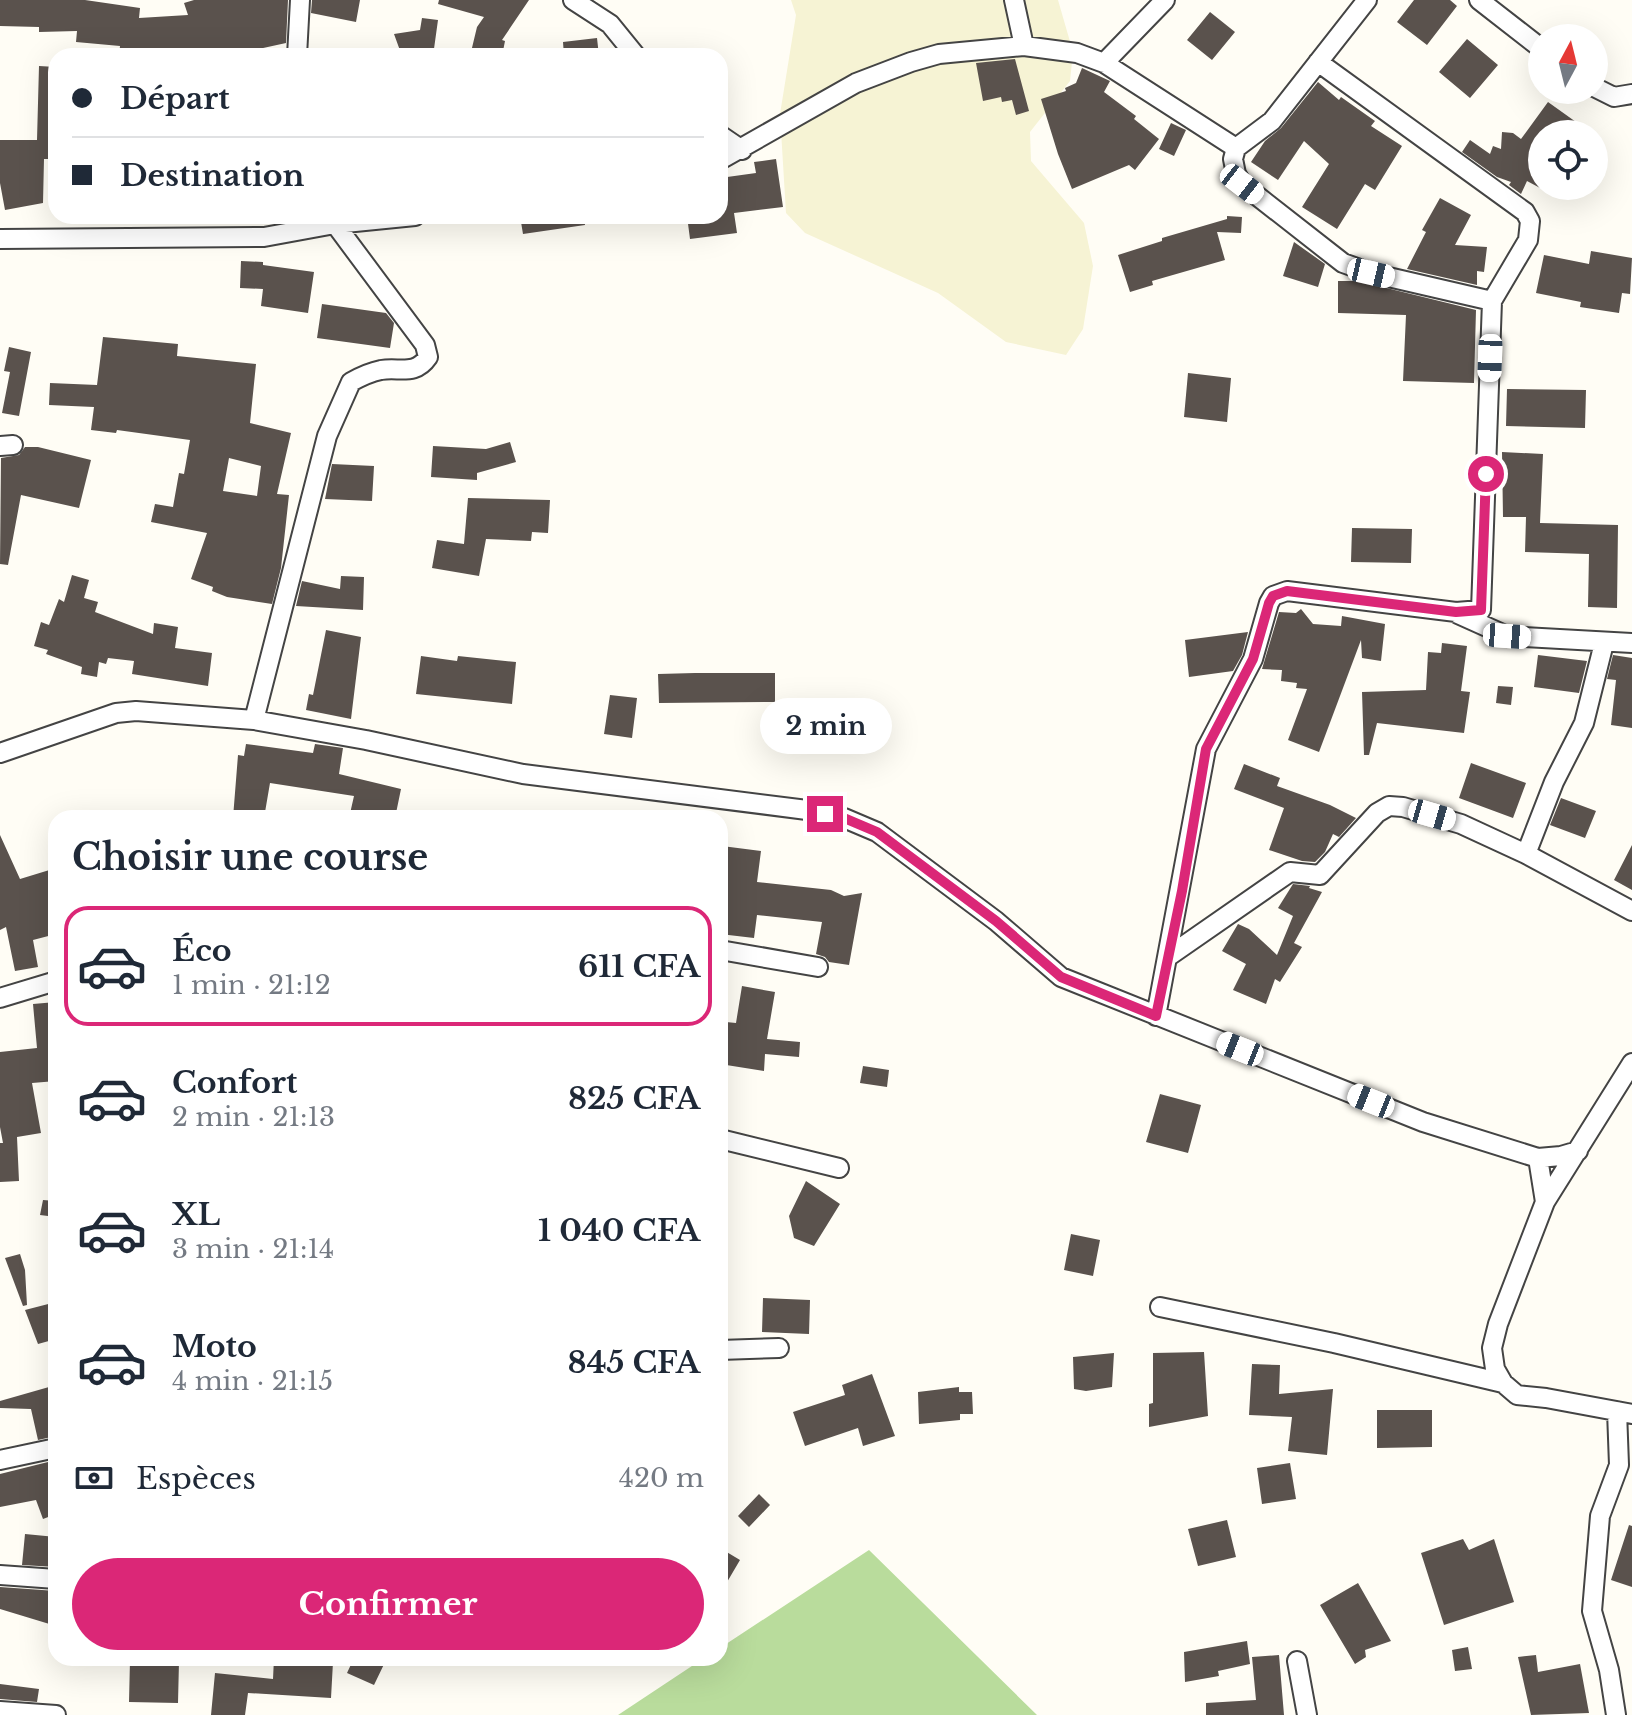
<!DOCTYPE html>
<html lang="fr">
<head>
<meta charset="utf-8">
<style>
  body { margin:0; font-family:"Libre Baskerville",serif; background:#f6f6f7; color:#1f2937; height:100vh; display:flex; flex-direction:column; font-size:30px; white-space:nowrap }
  * { box-sizing:border-box; margin:0 }
  p { font-size:26px; color:#747a83 }
  .icon { flex:none; width:44px; height:44px; fill:none; stroke:currentColor; stroke-width:2; stroke-linecap:round; stroke-linejoin:round }
  .map { position:relative; flex:1; overflow:hidden }
  .panel { position:absolute; left:48px; top:810px; width:680px; height:856px; display:flex; flex-direction:column; background:#fff; border-radius:24px; box-shadow:0 8px 32px #0002 }
  .panel>* { flex:none }
  .guide { position:absolute; left:48px; top:48px; width:680px; height:176px; border-radius:24px; box-shadow:0 8px 32px #0002; display:grid; align-content:center; height:176px; padding:0 24px; background:#fff }
  .needle { width:52px; rotate:7deg }
  .fabs { position:absolute; left:1528px; top:24px; display:grid; gap:16px }
  .fabs a { display:grid; place-items:center; width:80px; height:80px; border-radius:50%; background:#fff; box-shadow:0 8px 32px #0002; font-size:40px }
  .end { position:absolute; width:36px; height:36px; margin:-18px; border:10px solid #db2777; background:#fff; box-shadow:0 0 0 4px #fff }
  .from { border-radius:50% }
  .bubble { position:absolute; height:56px; border-radius:28px; background:#fff; box-shadow:0 8px 32px #0002; font-size:26px; font-weight:700; line-height:56px; text-align:center }
  .car { position:absolute; width:24px; height:48px; margin:-24px -12px; border-radius:10px; box-shadow:0 0 6px 2px #0007; background:linear-gradient(#fff 24%,#345 0 40%,#fff 0 76%,#345 0 86%,#fff 0) }
  .guide b { display:flex; align-items:center; gap:28px; height:76px; font-size:30px }
  .guide b+b { border-top:2px solid #e0e1e3 }
  .guide i { width:20px; height:20px; background:#1f2937 }
  ul { padding:0; list-style:none }
  li { display:flex; align-items:center; gap:24px; height:120px; margin:0 16px 12px; padding:0 8px; border:4px solid transparent; border-radius:24px }
  li div { flex:1 }
  li b { display:block; font-size:30px }
  li em { font-style:normal; font-weight:700 }
  li.selected { border-color:#db2777 }
  li>.icon { width:72px; height:72px; stroke-width:1.5 }
  h2 { padding:0 24px; font-size:36px; line-height:96px }
  .pay { display:flex; align-items:center; gap:20px; height:88px; padding:0 24px; font-size:30px }
  .pay p { margin-inline-start:auto }
  .primary-button { display:flex; gap:16px; margin-top:auto; padding:16px 24px }
  .primary-button a { flex:1; height:92px; border-radius:48px; background:#db2777; color:#fff; font-size:32px; font-weight:700; line-height:92px; text-align:center }
  .map>svg:first-child { display:block }
  .farmland { fill:#f6f3d4 }
  .forest { fill:#b9dc9c }
  .building { fill:#5a524d; fill-rule:evenodd }
  .lines { fill:none; stroke-linecap:round; stroke-linejoin:round }
  .street-casing { stroke:#444; stroke-width:22 }
  .street { stroke:#fff; stroke-width:18 }
  .route { stroke:#db2777; stroke-width:10 }
</style>
</head>
<body>
<div class="map">
<svg width="1632" height="1715" viewBox="0 0 1632 1715">
  <rect width="100%" height="100%" fill="#fffdf5"/>
  <!-- farmland -->
  <path class="farmland" d="M 791,0 L 1058,0 L 1073,52 L 1070,81 L 1030,132 L 1031,161 L 1084,223 L 1093,266 L 1083,329 L 1066,355 L 1006,342 L 938,293 L 805,233 L 786,213 L 780,114 L 796,15 Z"/>
  <!-- forest -->
  <path class="forest" d="M 869,1550 L 1037,1715 L 618,1715 L 704,1658 L 720,1658 L 720,1648 Z"/>
  <!-- building -->
  <path class="building" d="M 0,0 L 85,0 L 140,8 L 139,18 L 188,15 L 184,3 L 194,0 L 288,0 L 286,43 L 249,51 L 251,56 L 175,56 L 176,54 L 119,56 L 120,46 L 76,42 L 77,31 L 39,32 L 39,27 L 0,26 Z
    M 312,0 L 360,0 L 356,22 L 311,13 Z
    M 439,0 L 529,0 L 502,40 L 505,41 L 502,56 L 478,56 L 471,52 L 477,27 L 484,17 L 438,4 Z
    M 1414,0 L 1450,0 L 1457,6 L 1427,45 L 1397,22 Z
    M 1210,12 L 1235,32 L 1212,60 L 1187,40 Z
    M 422,18 L 438,20 L 433,56 L 402,56 L 394,34 L 420,30 Z
    M 597,38 L 599,56 L 564,56 L 563,42 Z
    M 1467,39 L 1498,65 L 1470,98 L 1439,72 Z
    M 1015,59 L 1029,111 L 1016,115 L 1012,100 L 1002,102 L 1001,97 L 983,101 L 976,63 Z
    M 39,66 L 56,67 L 56,159 L 44,159 L 43,203 L 5,210 L 0,183 L 0,140 L 37,140 Z
    M 1082,68 L 1110,81 L 1104,92 L 1136,116 L 1134,119 L 1159,139 L 1135,170 L 1129,165 L 1072,189 L 1058,154 L 1041,99 L 1066,91 L 1065,88 L 1076,83 Z
    M 1318,82 L 1339,100 L 1341,97 L 1375,121 L 1371,126 L 1402,146 L 1375,190 L 1365,184 L 1337,229 L 1302,207 L 1329,164 L 1304,141 L 1278,180 L 1251,162 L 1265,141 L 1281,128 Z
    M 1548,102 L 1576,122 L 1567,134 L 1542,134 L 1542,189 L 1527,181 L 1521,194 L 1509,185 L 1511,182 L 1497,177 L 1462,152 L 1470,140 L 1490,154 L 1493,146 L 1501,149 L 1502,132 L 1513,133 L 1521,139 Z
    M 1171,123 L 1186,130 L 1174,156 L 1159,149 Z
    M 776,159 L 783,207 L 734,213 L 737,233 L 690,239 L 687,216 L 720,216 L 720,178 L 756,173 L 754,162 Z
    M 1440,198 L 1471,215 L 1455,245 L 1487,247 L 1484,272 L 1477,271 L 1477,285 L 1407,269 L 1426,232 L 1422,230 Z
    M 520,216 L 584,216 L 585,225 L 523,234 Z
    M 1227,216 L 1242,217 L 1241,233 L 1217,232 L 1225,260 L 1152,281 L 1153,285 L 1130,292 L 1118,255 L 1162,241 L 1162,238 L 1227,219 Z
    M 1294,242 L 1325,264 L 1318,287 L 1283,276 Z
    M 1591,251 L 1632,258 L 1630,294 L 1622,293 L 1619,313 L 1580,307 L 1581,302 L 1536,293 L 1544,255 L 1589,264 Z
    M 241,261 L 263,262 L 263,265 L 314,272 L 308,313 L 261,306 L 263,289 L 240,288 Z
    M 1338,281 L 1358,281 L 1476,310 L 1474,383 L 1403,381 L 1406,315 L 1338,313 Z
    M 322,304 L 386,313 L 394,323 L 390,348 L 317,338 Z
    M 103,337 L 178,344 L 177,356 L 256,364 L 250,423 L 291,433 L 277,494 L 289,495 L 281,568 L 272,604 L 227,597 L 212,591 L 213,587 L 191,579 L 207,533 L 151,522 L 155,504 L 173,507 L 179,473 L 184,474 L 190,440 L 117,430 L 116,433 L 91,430 L 94,407 L 49,405 L 50,383 L 97,385 ZM 229,458 L 261,466 L 257,496 L 223,491 Z
    M 9,347 L 31,352 L 19,416 L 2,413 L 10,372 L 4,371 Z
    M 1188,373 L 1231,378 L 1227,422 L 1184,417 Z
    M 1507,389 L 1586,390 L 1585,428 L 1506,426 Z
    M 510,442 L 516,462 L 477,473 L 477,480 L 431,477 L 433,446 L 486,449 Z
    M 25,447 L 38,447 L 91,460 L 79,508 L 21,495 L 8,565 L 0,564 L 1,458 L 19,455 Z
    M 1502,452 L 1543,454 L 1540,523 L 1618,525 L 1617,608 L 1588,607 L 1589,554 L 1525,552 L 1526,517 L 1503,517 Z
    M 332,464 L 374,466 L 372,501 L 325,499 Z
    M 468,498 L 550,500 L 548,533 L 532,532 L 531,541 L 486,539 L 479,576 L 432,568 L 437,540 L 464,544 Z
    M 1352,528 L 1412,529 L 1411,563 L 1351,562 Z
    M 72,575 L 89,580 L 84,598 L 98,602 L 95,612 L 153,634 L 154,623 L 178,627 L 175,648 L 212,653 L 208,686 L 132,674 L 134,661 L 108,658 L 106,664 L 99,662 L 97,677 L 81,674 L 82,667 L 46,654 L 48,650 L 34,646 L 41,622 L 49,625 L 59,599 L 64,602 Z
    M 341,576 L 364,577 L 363,610 L 296,606 L 302,581 L 340,589 Z
    M 1301,609 L 1313,624 L 1341,626 L 1342,616 L 1385,624 L 1381,661 L 1362,658 L 1361,640 L 1319,752 L 1288,740 L 1307,689 L 1296,688 L 1297,683 L 1281,681 L 1282,670 L 1262,669 L 1279,612 L 1296,613 Z
    M 326,630 L 361,637 L 351,719 L 306,710 L 309,694 L 313,695 Z
    M 1248,632 L 1242,655 L 1233,671 L 1189,677 L 1185,640 Z
    M 1442,643 L 1467,646 L 1461,691 L 1470,692 L 1464,733 L 1377,723 L 1369,755 L 1364,755 L 1362,692 L 1426,690 L 1428,652 L 1441,653 Z
    M 1538,655 L 1587,661 L 1579,693 L 1534,687 Z
    M 1613,655 L 1632,658 L 1632,728 L 1611,725 L 1616,680 L 1607,679 Z
    M 421,656 L 457,661 L 458,656 L 516,662 L 512,704 L 416,694 Z
    M 695,673 L 775,673 L 775,702 L 659,703 L 658,674 Z
    M 1498,686 L 1513,687 L 1511,705 L 1496,703 Z
    M 610,695 L 637,698 L 632,738 L 604,734 Z
    M 246,744 L 313,753 L 315,744 L 343,748 L 339,774 L 401,789 L 395,818 L 349,818 L 354,796 L 270,783 L 264,818 L 233,818 L 238,755 L 244,756 Z
    M 1471,763 L 1526,783 L 1513,818 L 1459,798 Z
    M 1244,764 L 1280,778 L 1277,786 L 1330,805 L 1356,818 L 1339,837 L 1333,834 L 1325,852 L 1315,862 L 1302,861 L 1269,850 L 1284,808 L 1234,789 Z
    M 1561,798 L 1596,811 L 1585,838 L 1550,825 Z
    M 0,835 L 20,879 L 56,868 L 56,934 L 33,940 L 38,967 L 15,971 L 6,927 L 0,930 Z
    M 1632,845 L 1632,890 L 1614,880 Z
    M 722,846 L 761,851 L 757,882 L 831,890 L 844,896 L 862,893 L 849,965 L 829,962 L 825,957 L 816,954 L 822,922 L 757,915 L 754,938 L 720,934 Z
    M 1293,884 L 1310,886 L 1309,888 L 1322,892 L 1294,943 L 1302,947 L 1280,982 L 1275,979 L 1266,1004 L 1233,990 L 1246,964 L 1222,951 L 1238,924 L 1249,929 L 1277,955 L 1293,916 L 1278,908 Z
    M 742,986 L 775,992 L 767,1039 L 800,1042 L 799,1057 L 765,1054 L 764,1071 L 720,1064 L 720,1045 L 723,1046 L 726,1022 L 736,1023 Z
    M 56,1002 L 56,1081 L 32,1083 L 41,1133 L 17,1137 L 19,1181 L 0,1182 L 0,1143 L 3,1143 L 0,1127 L 0,1052 L 37,1048 L 33,1004 Z
    M 863,1066 L 889,1070 L 887,1087 L 860,1083 Z
    M 1160,1094 L 1201,1105 L 1188,1153 L 1146,1142 Z
    M 806,1181 L 840,1204 L 814,1246 L 794,1238 L 789,1216 Z
    M 43,1200 L 56,1201 L 56,1217 L 40,1215 Z
    M 1071,1234 L 1100,1240 L 1093,1276 L 1064,1270 Z
    M 20,1254 L 25,1270 L 27,1305 L 23,1306 L 5,1258 Z
    M 763,1298 L 810,1300 L 809,1334 L 762,1332 Z
    M 56,1302 L 56,1339 L 38,1344 L 25,1310 Z
    M 1204,1352 L 1208,1416 L 1149,1427 L 1149,1404 L 1153,1403 L 1153,1353 Z
    M 1114,1353 L 1112,1387 L 1086,1391 L 1074,1389 L 1073,1357 Z
    M 1252,1364 L 1280,1365 L 1279,1394 L 1333,1389 L 1327,1455 L 1288,1451 L 1292,1417 L 1249,1415 Z
    M 872,1374 L 895,1436 L 863,1446 L 858,1428 L 805,1446 L 793,1412 L 845,1395 L 842,1385 Z
    M 56,1385 L 56,1436 L 38,1440 L 31,1409 L 0,1408 L 0,1401 Z
    M 959,1387 L 959,1392 L 972,1392 L 973,1414 L 960,1414 L 960,1420 L 919,1424 L 918,1392 Z
    M 1377,1410 L 1432,1410 L 1432,1447 L 1377,1448 Z
    M 56,1460 L 56,1514 L 43,1519 L 36,1500 L 0,1507 L 0,1474 Z
    M 1290,1463 L 1296,1499 L 1262,1504 L 1257,1468 Z
    M 759,1494 L 770,1505 L 749,1527 L 738,1516 Z
    M 1227,1520 L 1236,1557 L 1198,1566 L 1188,1529 Z
    M 1629,1525 L 1632,1526 L 1632,1587 L 1611,1580 Z
    M 25,1534 L 56,1537 L 56,1567 L 22,1565 Z
    M 1463,1539 L 1469,1550 L 1494,1539 L 1514,1602 L 1444,1625 L 1421,1553 Z
    M 725,1551 L 740,1560 L 720,1594 L 720,1560 Z
    M 1358,1583 L 1391,1641 L 1365,1650 L 1366,1657 L 1355,1664 L 1320,1605 Z
    M 0,1587 L 56,1591 L 56,1626 L 0,1609 Z
    M 1247,1641 L 1250,1664 L 1218,1671 L 1219,1676 L 1185,1682 L 1184,1652 Z
    M 1468,1647 L 1472,1669 L 1455,1671 L 1452,1650 Z
    M 1279,1655 L 1284,1715 L 1206,1715 L 1206,1703 L 1256,1700 L 1252,1657 Z
    M 1536,1655 L 1538,1672 L 1580,1664 L 1589,1713 L 1531,1715 L 1518,1657 Z
    M 274,1658 L 333,1662 L 331,1698 L 248,1693 L 245,1715 L 211,1715 L 215,1673 L 273,1679 Z
    M 354,1658 L 387,1658 L 374,1685 L 347,1673 Z
    M 130,1660 L 179,1661 L 178,1703 L 129,1702 Z
    M 0,1684 L 39,1689 L 37,1702 L 0,1699 Z"/>
  <g class="lines">
    <defs>
      <path id="street" d="M 573,0 L 610,24 L 636,56
        M 1014,0 L 1024,46
        M 1367,0 L 1272,121 L 1236,148 L 1233,159 L 1236,174 L 1242,184 L 1343,263 L 1371,273 L 1492,301
        M 1479,0 L 1542,49
        M 297,56 L 300,0
        M 1104,63 L 1165,0
        M 1594,87 L 1614,97 L 1632,94
        M 720,135 L 742,150
        M 720,160 L 856,83 L 911,62 L 939,54 L 1024,46 L 1077,53 L 1104,63 L 1236,148
        M 0,239 L 264,237 L 335,224 L 415,216
        M 0,446 L 13,445
        M 1458,614 L 1507,636 L 1632,643
        M 254,720 L 327,436 L 351,382 C 360,377 371,372 381,370 C 400,367 415,376 428,357 L 425,345 L 335,224 L 332,216
        M 0,753 L 116,713 L 136,711 L 254,720 L 366,740 L 523,774 L 807,810 L 844,818 L 877,832 L 996,921 L 1061,977 L 1423,1122 L 1538,1158 L 1561,1156 L 1578,1151
        M 1526,854 L 1554,782 L 1584,723 L 1604,643
        M 720,950 L 818,967
        M 1169,956 L 1290,872 L 1320,875 L 1377,813 L 1389,806 L 1403,807 L 1461,824 L 1526,854 L 1632,911
        M 0,998 L 56,981
        M 1156,1016 L 1206,749 L 1253,659 L 1269,603 L 1273,596 L 1287,591 L 1456,612 L 1481,610 L 1492,301 L 1528,240 L 1530,221 L 1525,212 L 1318,62
        M 1632,1063 L 1545,1202 L 1498,1324 L 1492,1348 L 1495,1369 L 1503,1383 L 1517,1395 L 1546,1398 L 1632,1414
        M 720,1139 L 839,1168
        M 1538,1158 L 1545,1202
        M 1160,1307 L 1334,1343 L 1503,1383
        M 720,1350 L 779,1348
        M 0,1460 L 56,1448
        M 0,1575 L 56,1579
        M 1297,1661 L 1307,1715
        M 0,1711 L 56,1715
        M 1616,1715 L 1609,1670 L 1592,1611 L 1600,1516 L 1619,1465 L 1617,1411"/>
    </defs>
    <!-- street casing -->
    <use href="#street" class="street-casing"/>
    <!-- street -->
    <use href="#street" class="street"/>
  </g>
  <g class="lines">
    <!-- route -->
    <path class="route" d="M 825,814 L 844,818 L 877,832 L 996,921 L 1061,977 L 1156,1016 L 1182,891 L 1206,749 L 1253,659 L 1269,603 L 1273,596 L 1287,591 L 1456,612 L 1481,610 L 1486,474"/>
  </g>
</svg>
<div class="fabs">
<a><svg class="needle" viewBox="-14 -14 28 28"><path d="M0-13l5 13h-10z" fill="#e53935"/><path d="M0 13l5-13h-10z" fill="#747a83"/></svg></a>
<a><svg class="icon" aria-label="locate" viewBox="0 0 24 24"><circle cx="12" cy="12" r="6"/><path d="M12 2v4M12 18v4M2 12h4M18 12h4"/></svg></a>
</div>
<i class="end from" style="left:1486px;top:474px"></i>
<i class="end" style="left:825px;top:814px"></i>
<div class="bubble" style="left:760px;top:698px;width:132px">2 min</div>
<i class="car" style="left:1242px;top:184px;rotate:128deg"></i>
<i class="car" style="left:1371px;top:273px;rotate:103deg"></i>
<i class="car" style="left:1490px;top:358px;rotate:182deg"></i>
<i class="car" style="left:1507px;top:636px;rotate:94deg"></i>
<i class="car" style="left:1432px;top:815px;rotate:106deg"></i>
<i class="car" style="left:1240px;top:1049px;rotate:292deg"></i>
<i class="car" style="left:1371px;top:1101px;rotate:292deg"></i>
<div class="guide">
<b><i class="from"></i>Départ</b>
<b><i></i>Destination</b>
</div>
<section class="panel">
<h2>Choisir une course</h2>
<ul>
<li class="selected"><svg class="icon" aria-label="car" viewBox="0 0 24 24"><path d="M5 17H2v-5l4-1 3-4h7l3 4 3 1v5h-3M9 17h6M6 11h13"/><circle cx="7" cy="17" r="2"/><circle cx="17" cy="17" r="2"/></svg><div><b>Éco</b><p>1 min · 21:12</p></div><em>611 CFA</em></li>
<li><svg class="icon" aria-label="car" viewBox="0 0 24 24"><path d="M5 17H2v-5l4-1 3-4h7l3 4 3 1v5h-3M9 17h6M6 11h13"/><circle cx="7" cy="17" r="2"/><circle cx="17" cy="17" r="2"/></svg><div><b>Confort</b><p>2 min · 21:13</p></div><em>825 CFA</em></li>
<li><svg class="icon" aria-label="car" viewBox="0 0 24 24"><path d="M5 17H2v-5l4-1 3-4h7l3 4 3 1v5h-3M9 17h6M6 11h13"/><circle cx="7" cy="17" r="2"/><circle cx="17" cy="17" r="2"/></svg><div><b>XL</b><p>3 min · 21:14</p></div><em>1 040 CFA</em></li>
<li><svg class="icon" aria-label="car" viewBox="0 0 24 24"><path d="M5 17H2v-5l4-1 3-4h7l3 4 3 1v5h-3M9 17h6M6 11h13"/><circle cx="7" cy="17" r="2"/><circle cx="17" cy="17" r="2"/></svg><div><b>Moto</b><p>4 min · 21:15</p></div><em>845 CFA</em></li>
</ul>
<div class="pay"><svg class="icon" aria-label="cash" viewBox="0 0 24 24"><path d="M3 7h18v10H3z"/><circle cx="12" cy="12" r="2"/></svg>Espèces<p>420 m</p></div>
<div class="primary-button"><a>Confirmer</a></div>
</section>
</div>
</body>
</html>
